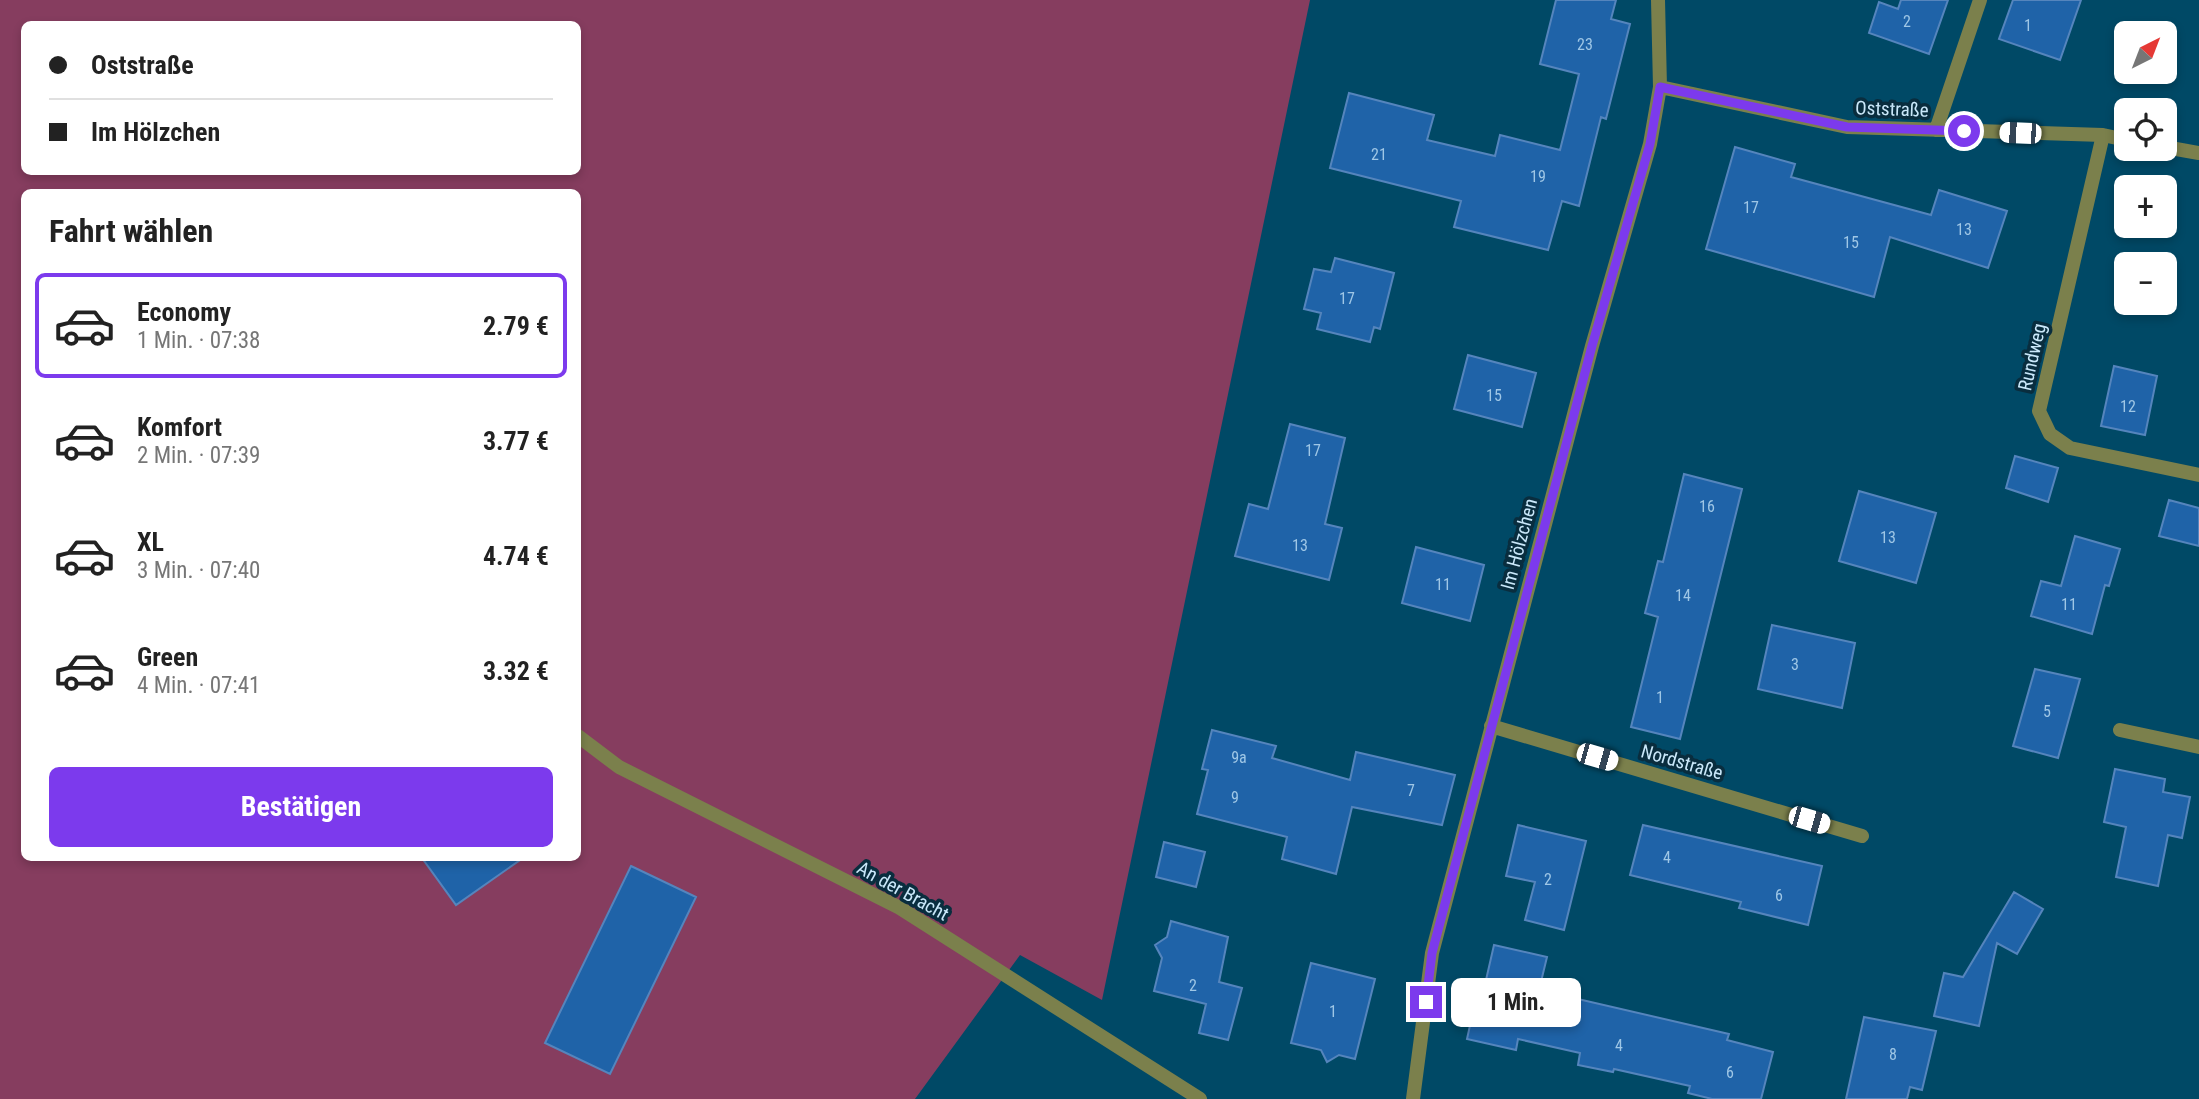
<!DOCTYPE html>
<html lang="de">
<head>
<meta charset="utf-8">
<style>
  body { margin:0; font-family:"Roboto Condensed",sans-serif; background:#f6f6f6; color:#222; height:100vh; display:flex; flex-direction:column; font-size:26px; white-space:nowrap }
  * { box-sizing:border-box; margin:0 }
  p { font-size:23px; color:#767676 }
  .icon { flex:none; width:38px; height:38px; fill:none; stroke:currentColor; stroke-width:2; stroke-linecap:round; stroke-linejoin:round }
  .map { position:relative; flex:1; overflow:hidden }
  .details { position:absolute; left:21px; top:189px; width:560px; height:672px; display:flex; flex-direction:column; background:#fff; border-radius:10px; box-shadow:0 4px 10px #0003 }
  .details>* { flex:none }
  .top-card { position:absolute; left:21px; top:21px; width:560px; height:154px; border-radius:10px; box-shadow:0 4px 10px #0003; display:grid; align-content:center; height:154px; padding:0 28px; background:#fff }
  .needle { width:46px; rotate:42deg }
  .buttons { position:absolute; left:2114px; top:21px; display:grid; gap:14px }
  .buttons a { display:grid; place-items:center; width:63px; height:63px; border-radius:10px; background:#fff; box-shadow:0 4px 10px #0003; font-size:35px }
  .end { position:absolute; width:32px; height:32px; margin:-16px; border:9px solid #7c3aed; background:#fff; box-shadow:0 0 0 4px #fff }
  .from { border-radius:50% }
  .bubble { position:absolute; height:49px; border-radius:10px; background:#fff; box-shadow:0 4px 10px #0003; font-size:23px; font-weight:700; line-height:49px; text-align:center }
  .car { position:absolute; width:21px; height:42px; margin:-21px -10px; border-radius:9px; box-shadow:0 0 5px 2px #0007; background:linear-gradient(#fff 24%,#345 0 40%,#fff 0 76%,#345 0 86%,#fff 0) }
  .top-card b { display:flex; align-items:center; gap:24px; height:66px; font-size:26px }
  .top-card b+b { border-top:2px solid #e0e0e0 }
  .top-card i { width:18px; height:18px; background:#222 }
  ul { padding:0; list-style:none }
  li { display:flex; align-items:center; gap:21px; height:105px; margin:0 14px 10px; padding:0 14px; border:4px solid transparent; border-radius:10px }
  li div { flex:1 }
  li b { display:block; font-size:26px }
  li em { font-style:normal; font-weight:700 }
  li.current { border-color:#7c3aed }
  li>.icon { width:63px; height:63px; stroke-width:1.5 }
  h2 { padding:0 28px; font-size:32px; line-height:84px }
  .cta { display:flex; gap:14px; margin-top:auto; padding:14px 28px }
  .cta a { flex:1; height:80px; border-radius:10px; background:#7c3aed; color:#fff; font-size:28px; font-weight:700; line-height:80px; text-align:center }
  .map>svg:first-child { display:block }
  .green { fill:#863d5f; fill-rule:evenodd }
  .building { fill:#1f63a8; stroke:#5585bd; stroke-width:2 }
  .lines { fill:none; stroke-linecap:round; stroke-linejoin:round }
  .street { stroke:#7b804c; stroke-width:14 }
  .route { stroke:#7c3aed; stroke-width:9 }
  .labels { text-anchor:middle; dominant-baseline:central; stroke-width:7; stroke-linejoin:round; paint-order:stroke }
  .number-label { font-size:16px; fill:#9fc7e6 }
  .street-label { font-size:19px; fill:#cae8fa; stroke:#092d3e }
</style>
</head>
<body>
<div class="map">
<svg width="2199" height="1099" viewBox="0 0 2199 1099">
  <rect width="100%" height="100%" fill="#004966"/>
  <!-- green -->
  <path class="green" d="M 0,0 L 1310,0 L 1102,1000 L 1020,955 L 915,1099 L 0,1099 ZM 24,24 L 578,24 L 578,172 L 24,172 ZM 24,192 L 578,192 L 578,858 L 24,858 Z"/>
  <!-- building -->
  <path class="building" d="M 1556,0 L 1616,0 L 1611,19 L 1630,24 L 1606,119 L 1601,117 L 1579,206 L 1562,201 L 1548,250 L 1454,227 L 1461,201 L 1330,168 L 1349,93 L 1434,115 L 1427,140 L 1495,156 L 1500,135 L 1560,150 L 1579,74 L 1540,64 Z
    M 1901,0 L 1948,0 L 1929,54 L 1869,33 L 1879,2 L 1898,9 Z
    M 2013,0 L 2081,0 L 2060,60 L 1999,39 Z
    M 1735,147 L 1795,164 L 1791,177 L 1931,215 L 1939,190 L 2007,211 L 1988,268 L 1890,237 L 1874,297 L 1706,249 Z
    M 1335,258 L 1394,273 L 1380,329 L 1374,327 L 1370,342 L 1317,329 L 1321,313 L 1304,309 L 1314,269 L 1331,272 Z
    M 1468,355 L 1536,373 L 1522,427 L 1454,409 Z
    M 2114,366 L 2157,376 L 2145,435 L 2101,426 Z
    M 1290,424 L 1345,438 L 1325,524 L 1342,528 L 1329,580 L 1235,556 L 1249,504 L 1268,509 Z
    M 2015,456 L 2058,468 L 2048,502 L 2006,488 Z
    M 1684,474 L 1742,489 L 1680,739 L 1631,727 L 1658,617 L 1645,613 L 1658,561 L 1663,562 Z
    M 1859,491 L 1936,513 L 1916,583 L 1839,561 Z
    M 2169,500 L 2199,508 L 2199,546 L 2159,536 Z
    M 2075,536 L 2120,549 L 2109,586 L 2105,585 L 2092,634 L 2031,616 L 2041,581 L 2061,586 Z
    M 1416,547 L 1484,565 L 1470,621 L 1402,603 Z
    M 1772,625 L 1855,643 L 1842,708 L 1758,689 Z
    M 2035,669 L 2080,679 L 2058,758 L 2013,746 Z
    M 1212,730 L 1276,746 L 1272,758 L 1350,780 L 1356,752 L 1455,775 L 1442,825 L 1352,807 L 1336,874 L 1282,859 L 1287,837 L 1197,814 L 1208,770 L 1202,769 Z
    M 2115,769 L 2165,779 L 2163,792 L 2190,797 L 2182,838 L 2168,835 L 2158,886 L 2116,877 L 2126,827 L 2104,822 Z
    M 1518,825 L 1586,841 L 1564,930 L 1525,920 L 1535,882 L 1506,876 Z
    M 1643,825 L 1822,866 L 1808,925 L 1739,908 L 1741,902 L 1630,875 Z
    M 1164,842 L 1205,852 L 1196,887 L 1156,877 Z
    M 422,858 L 523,858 L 456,905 Z
    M 631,866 L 696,897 L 610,1074 L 545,1043 Z
    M 2014,892 L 2043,909 L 2017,954 L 1997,943 L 1979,1026 L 1934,1016 L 1944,973 L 1963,977 Z
    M 1171,921 L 1228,937 L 1219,982 L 1242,988 L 1228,1040 L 1199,1033 L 1206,1004 L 1154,991 L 1162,958 L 1155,945 L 1167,937 Z
    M 1494,945 L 1547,957 L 1539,990 L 1729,1034 L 1727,1040 L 1773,1052 L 1761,1099 L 1712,1099 L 1688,1093 L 1690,1086 L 1614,1069 L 1613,1072 L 1578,1065 L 1580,1053 L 1518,1039 L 1516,1050 L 1467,1039 L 1480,980 L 1486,980 Z
    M 1311,963 L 1375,979 L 1355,1059 L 1339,1055 L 1327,1062 L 1321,1050 L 1291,1043 Z
    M 1864,1017 L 1936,1031 L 1922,1090 L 1910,1087 L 1907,1099 L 1846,1099 Z"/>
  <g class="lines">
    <!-- street -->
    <path class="street" d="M 1660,87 L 1847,127 L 2103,135 L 2126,140
      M 1936,130 L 1980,0
      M 2103,135 L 2039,411 L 2050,434 L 2070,448 L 2199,475
      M 2165,147 L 2199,153
      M 1491,726 L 1862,836
      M 2120,730 L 2199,747
      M 578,736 L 619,767 L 900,908 L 1200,1099
      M 1413,1099 L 1432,953 L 1592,346 L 1650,144 L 1660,87 L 1658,0"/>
  </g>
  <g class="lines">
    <!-- route -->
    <path class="route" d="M 1426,1002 L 1432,953 L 1592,346 L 1650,144 L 1660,87 L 1847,127 L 1964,131"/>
  </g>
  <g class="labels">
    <!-- number labels -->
    <g class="number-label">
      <text x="1907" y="21">2</text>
      <text x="2028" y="25">1</text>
      <text x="1585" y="44">23</text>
      <text x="1379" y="154">21</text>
      <text x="1538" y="176">19</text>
      <text x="1751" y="207">17</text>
      <text x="1964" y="229">13</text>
      <text x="1851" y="242">15</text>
      <text x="1347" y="298">17</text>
      <text x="1494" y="395">15</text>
      <text x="2128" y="406">12</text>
      <text x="1313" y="450">17</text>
      <text x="1707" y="506">16</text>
      <text x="1888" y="537">13</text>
      <text x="1300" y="545">13</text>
      <text x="1443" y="584">11</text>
      <text x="1683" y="595">14</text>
      <text x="2069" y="604">11</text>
      <text x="1795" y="664">3</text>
      <text x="1660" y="697">1</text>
      <text x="2047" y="711">5</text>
      <text x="1239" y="757">9a</text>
      <text x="1411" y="790">7</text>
      <text x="1235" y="797">9</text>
      <text x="1667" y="857">4</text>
      <text x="1548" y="879">2</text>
      <text x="1779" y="895">6</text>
      <text x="1193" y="985">2</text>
      <text x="1333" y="1011">1</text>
      <text x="1619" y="1045">4</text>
      <text x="1893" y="1054">8</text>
      <text x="1730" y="1072">6</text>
    </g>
    <!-- street labels -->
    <g class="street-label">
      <text transform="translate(1892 109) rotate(2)">Oststraße</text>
      <text transform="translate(2032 357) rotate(-77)">Rundweg</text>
      <text transform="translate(1519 544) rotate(-75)">Im Hölzchen</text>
      <text transform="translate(1682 762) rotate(16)">Nordstraße</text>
      <text transform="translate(903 891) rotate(29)">An der Bracht</text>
    </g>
  </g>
</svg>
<div class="buttons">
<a><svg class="needle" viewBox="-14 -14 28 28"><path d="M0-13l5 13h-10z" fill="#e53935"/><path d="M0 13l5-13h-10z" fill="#767676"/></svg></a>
<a><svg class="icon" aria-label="locate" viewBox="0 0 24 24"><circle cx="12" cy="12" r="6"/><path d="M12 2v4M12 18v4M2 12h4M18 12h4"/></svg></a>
<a>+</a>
<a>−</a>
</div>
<i class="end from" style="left:1964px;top:131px"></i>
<i class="end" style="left:1426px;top:1002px"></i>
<div class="bubble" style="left:1451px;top:978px;width:130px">1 Min.</div>
<i class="car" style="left:2020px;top:133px;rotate:272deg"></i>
<i class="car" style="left:1597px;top:757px;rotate:106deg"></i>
<i class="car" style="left:1809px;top:820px;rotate:106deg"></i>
<div class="top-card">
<b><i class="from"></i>Oststraße</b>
<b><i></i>Im Hölzchen</b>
</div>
<section class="details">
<h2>Fahrt wählen</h2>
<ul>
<li class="current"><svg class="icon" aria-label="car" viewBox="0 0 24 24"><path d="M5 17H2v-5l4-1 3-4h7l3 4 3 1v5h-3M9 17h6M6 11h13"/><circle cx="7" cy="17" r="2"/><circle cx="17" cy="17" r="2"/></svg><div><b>Economy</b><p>1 Min. · 07:38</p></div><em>2.79 €</em></li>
<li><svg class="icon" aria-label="car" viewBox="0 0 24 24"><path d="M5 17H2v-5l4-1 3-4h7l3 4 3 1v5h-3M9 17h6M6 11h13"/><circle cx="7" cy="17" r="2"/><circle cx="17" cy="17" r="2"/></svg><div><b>Komfort</b><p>2 Min. · 07:39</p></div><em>3.77 €</em></li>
<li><svg class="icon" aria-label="car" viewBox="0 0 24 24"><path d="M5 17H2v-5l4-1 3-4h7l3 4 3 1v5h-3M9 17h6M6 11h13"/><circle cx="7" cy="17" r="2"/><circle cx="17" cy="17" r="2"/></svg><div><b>XL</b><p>3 Min. · 07:40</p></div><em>4.74 €</em></li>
<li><svg class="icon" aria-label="car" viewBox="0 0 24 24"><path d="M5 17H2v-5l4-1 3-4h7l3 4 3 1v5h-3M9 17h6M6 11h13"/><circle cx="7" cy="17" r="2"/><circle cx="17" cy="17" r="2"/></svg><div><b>Green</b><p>4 Min. · 07:41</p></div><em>3.32 €</em></li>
</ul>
<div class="cta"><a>Bestätigen</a></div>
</section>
</div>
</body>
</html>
